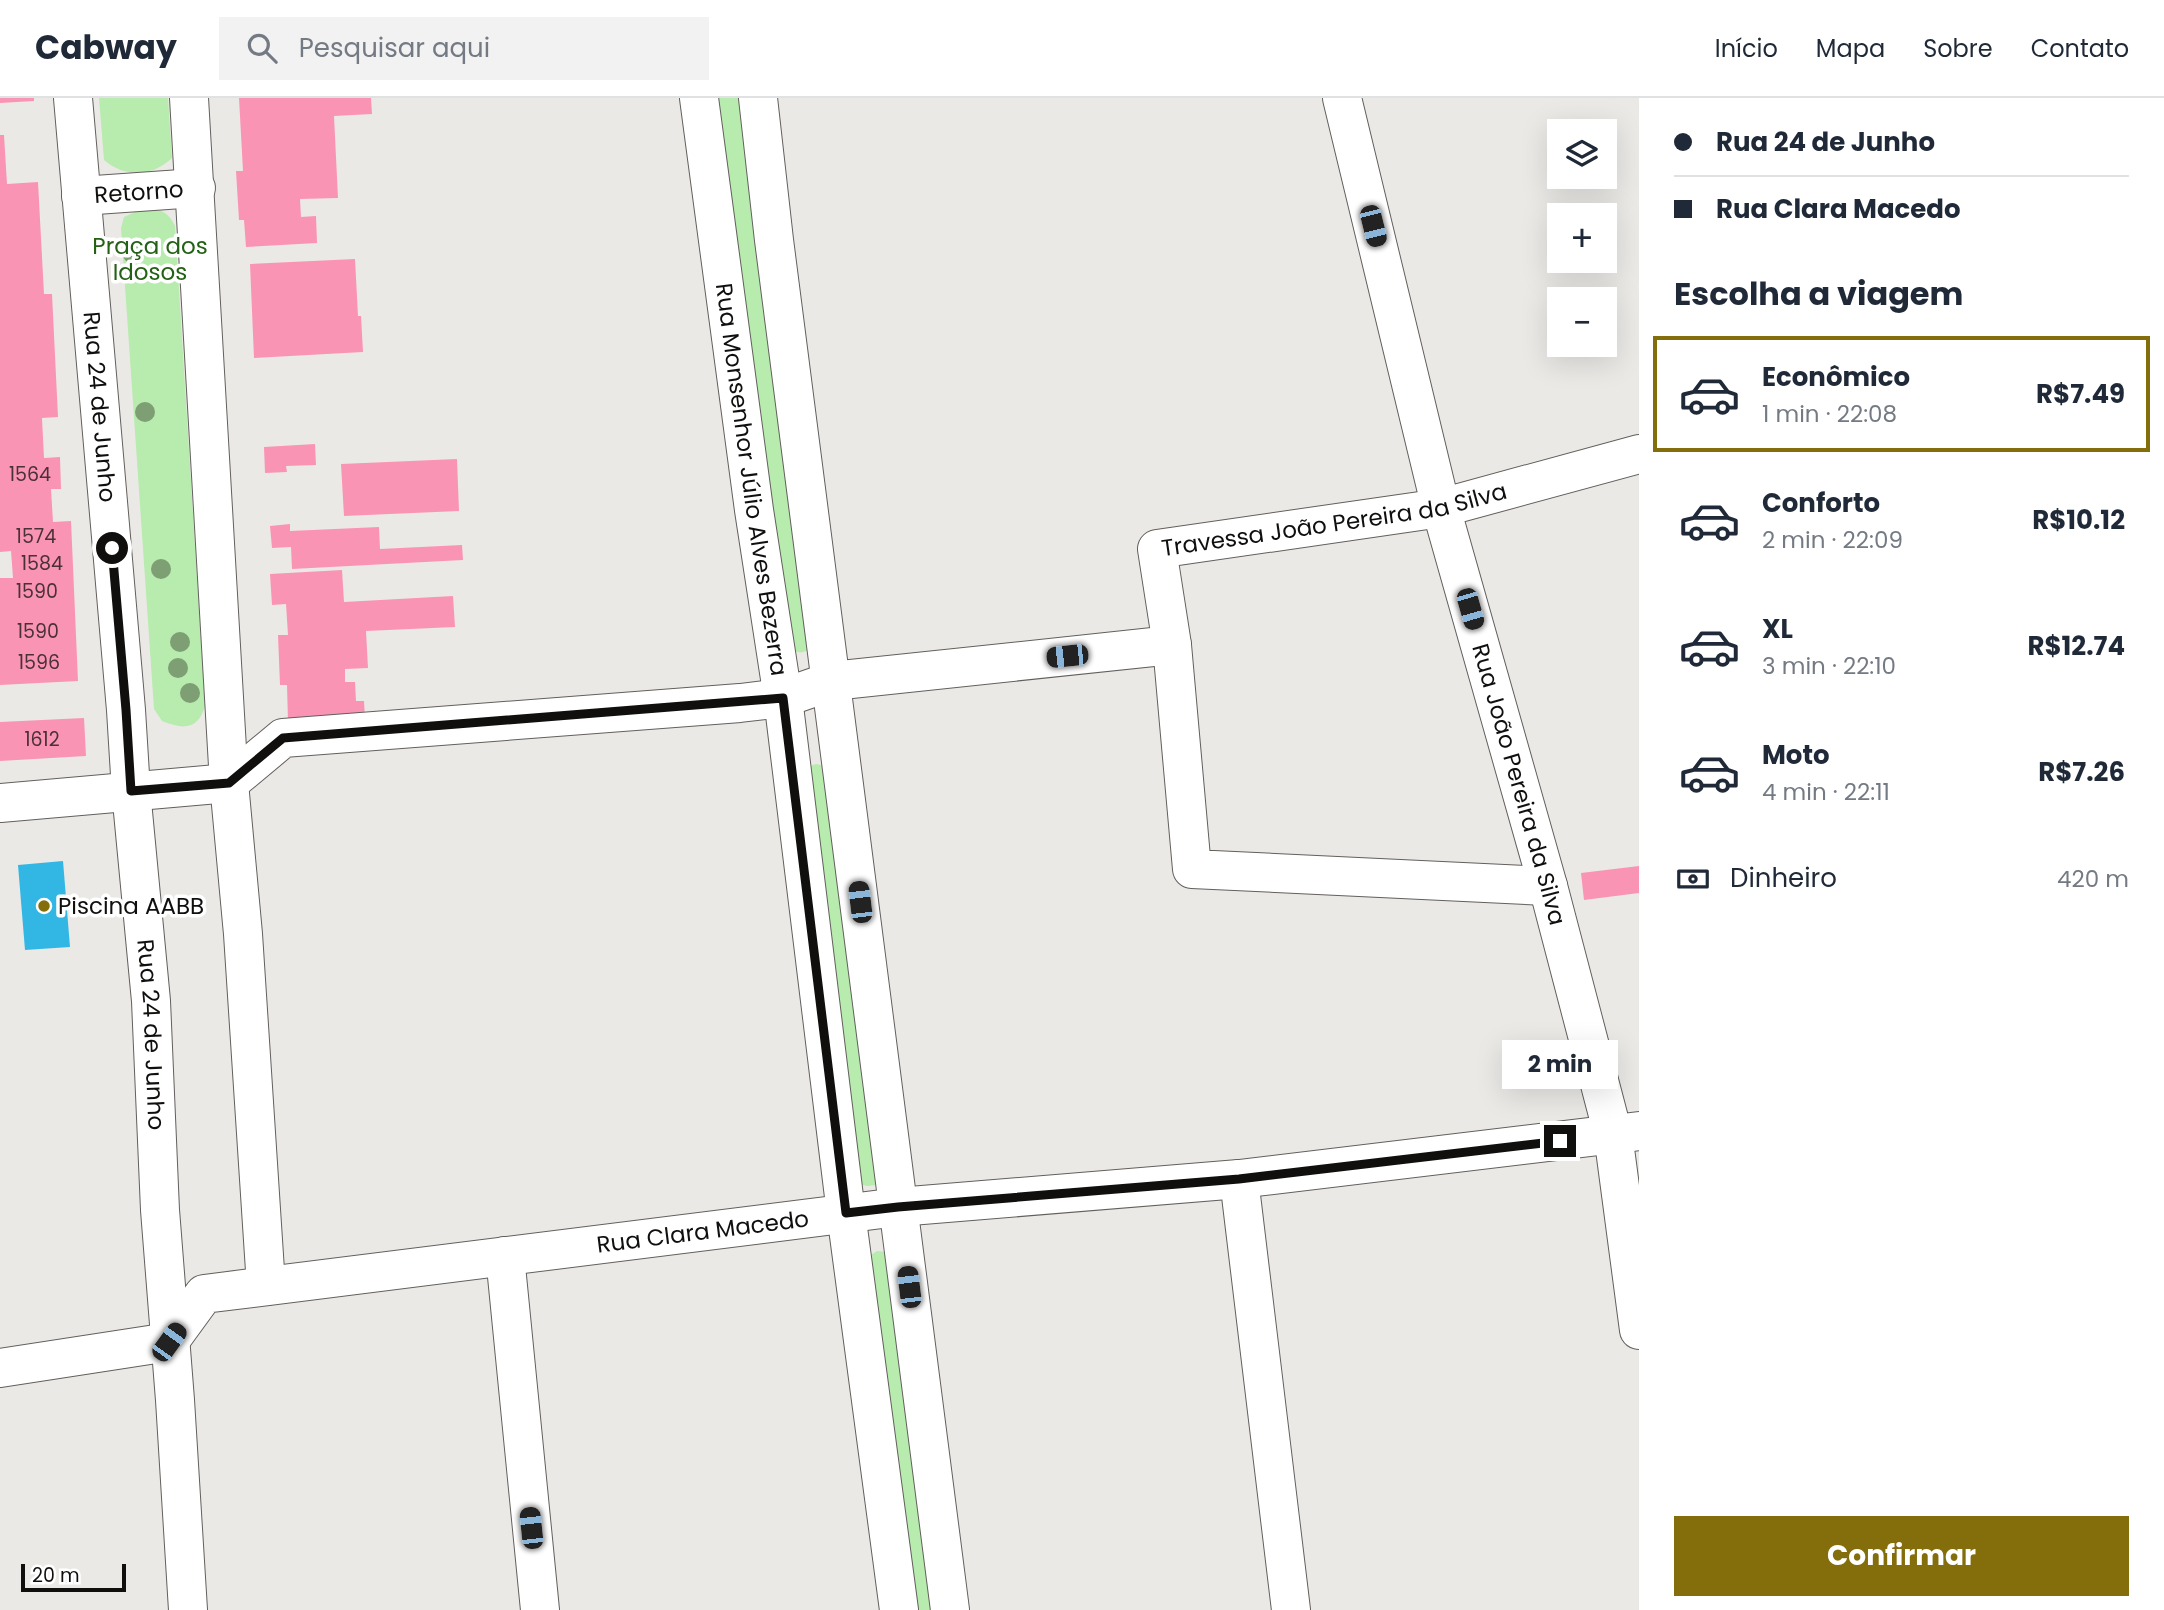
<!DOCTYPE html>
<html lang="pt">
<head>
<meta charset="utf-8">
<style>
  body { margin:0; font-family:Poppins,sans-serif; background:#f2f2f3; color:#1f2937; height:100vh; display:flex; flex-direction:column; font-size:26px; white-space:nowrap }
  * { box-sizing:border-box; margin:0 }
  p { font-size:23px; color:#747a83 }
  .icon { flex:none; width:38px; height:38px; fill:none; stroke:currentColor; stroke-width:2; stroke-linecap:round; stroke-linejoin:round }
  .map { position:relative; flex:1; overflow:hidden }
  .details { display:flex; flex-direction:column; background:#fff; width:525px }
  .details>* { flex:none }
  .banner { display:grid; align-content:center; height:154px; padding:0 35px; background:#fff }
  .tools { position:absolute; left:1547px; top:21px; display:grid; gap:14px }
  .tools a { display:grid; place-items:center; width:70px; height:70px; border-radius:0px; background:#fff; box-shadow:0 7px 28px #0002; font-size:35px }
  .scale { position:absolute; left:21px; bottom:18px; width:105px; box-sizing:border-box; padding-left:7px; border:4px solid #100f0e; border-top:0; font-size:19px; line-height:24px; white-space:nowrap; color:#100f0e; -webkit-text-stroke:5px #fff; paint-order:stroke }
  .end { position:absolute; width:32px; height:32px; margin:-16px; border:9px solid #100f0e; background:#fff; box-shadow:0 0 0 4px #fff }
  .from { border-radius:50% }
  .bubble { position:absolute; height:49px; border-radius:0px; background:#fff; box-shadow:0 7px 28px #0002; font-size:23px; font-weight:700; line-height:49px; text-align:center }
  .car { position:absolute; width:21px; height:42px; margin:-21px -10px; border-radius:9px; box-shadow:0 0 5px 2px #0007; background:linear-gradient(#222 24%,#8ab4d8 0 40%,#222 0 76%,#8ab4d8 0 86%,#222 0) }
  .banner b { display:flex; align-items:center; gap:24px; height:66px; font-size:26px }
  .banner b+b { border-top:2px solid #e0e1e3 }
  .banner i { width:18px; height:18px; background:#1f2937 }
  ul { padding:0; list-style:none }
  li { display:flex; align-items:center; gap:21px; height:116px; margin:0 14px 10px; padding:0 21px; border:4px solid transparent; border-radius:0px }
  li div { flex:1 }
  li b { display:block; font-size:26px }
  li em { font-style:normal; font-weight:700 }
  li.on { border-color:#846d0b }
  li>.icon { width:63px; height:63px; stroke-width:1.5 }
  h2 { padding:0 35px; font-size:32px; line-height:84px }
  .pay { display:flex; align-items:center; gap:18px; height:77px; padding:0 35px; font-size:26px }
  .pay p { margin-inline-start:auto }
  .cta { display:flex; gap:14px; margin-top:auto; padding:14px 35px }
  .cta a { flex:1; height:80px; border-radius:0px; background:#846d0b; color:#fff; font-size:28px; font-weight:700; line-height:80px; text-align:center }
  header { display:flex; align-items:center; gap:42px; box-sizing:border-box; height:98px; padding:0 35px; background:#fff; border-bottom:2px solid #e0e1e3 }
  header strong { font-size:33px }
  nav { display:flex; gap:38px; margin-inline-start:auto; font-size:24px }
  .search { width:490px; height:63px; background:#f2f2f3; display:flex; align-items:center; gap:18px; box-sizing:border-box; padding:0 24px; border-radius:0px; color:#747a83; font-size:26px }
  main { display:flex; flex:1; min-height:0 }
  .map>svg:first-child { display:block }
  .green { fill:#b8ebae }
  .water { fill:#32b7e5 }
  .building { fill:#fa94b5 }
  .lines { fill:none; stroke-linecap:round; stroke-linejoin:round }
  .minor-casing { stroke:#625f5d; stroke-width:40 }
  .tertiary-casing { stroke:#625f5d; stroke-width:40 }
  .minor { stroke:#fff; stroke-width:38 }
  .tertiary { stroke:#fff; stroke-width:38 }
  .tree { fill:#7d9f73 }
  .route { stroke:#100f0e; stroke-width:9 }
  .poi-dot { fill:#846d0b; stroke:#fff; stroke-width:2.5 }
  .labels { text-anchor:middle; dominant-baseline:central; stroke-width:7; stroke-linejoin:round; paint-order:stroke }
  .number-label { font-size:19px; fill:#4a3038 }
  .street-label { font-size:23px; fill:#100f0e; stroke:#fff }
  .park-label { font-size:23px; fill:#236215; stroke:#fff }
  .poi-label { font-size:23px; fill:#100f0e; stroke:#fff; text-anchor:start }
</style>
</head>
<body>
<header>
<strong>Cabway</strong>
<div class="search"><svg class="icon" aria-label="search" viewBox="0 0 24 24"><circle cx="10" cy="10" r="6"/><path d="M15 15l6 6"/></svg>Pesquisar aqui</div>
<nav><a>Início</a><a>Mapa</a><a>Sobre</a><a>Contato</a></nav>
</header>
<main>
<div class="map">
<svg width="1639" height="1512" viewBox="0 0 1639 1512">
  <rect width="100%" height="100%" fill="#ebe9e6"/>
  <!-- green -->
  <path class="green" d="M 99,0 L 168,0 L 172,60 C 152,79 125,80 104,62 Z
    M 718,0 L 745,0 L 808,552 C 801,556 795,555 789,549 Z
    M 144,110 C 160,111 168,113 175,128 L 205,608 C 198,633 182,631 162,623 L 154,611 L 121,130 L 124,119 Z
    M 816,666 L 826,668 L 877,1087 L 867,1088 L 860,1086 L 810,668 Z
    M 877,1153 L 887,1154 L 939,1512 L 911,1512 L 869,1158 Z"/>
  <!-- water -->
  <path class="water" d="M 63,763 L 70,849 L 25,852 L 18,767 Z"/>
  <!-- building -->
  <path class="building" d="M 0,0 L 34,0 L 34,3 L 0,5 Z
    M 239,0 L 371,0 L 372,16 L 334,18 L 338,100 L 300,101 L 301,119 L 316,118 L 317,145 L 246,149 L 244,122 L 239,122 L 236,73 L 243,73 Z
    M 0,37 L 4,37 L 7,86 L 38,84 L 44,196 L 52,196 L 58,319 L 42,320 L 44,360 L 60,359 L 61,391 L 51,391 L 53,424 L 71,423 L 78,583 L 0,587 L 0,480 L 13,480 L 11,453 L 0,454 Z
    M 355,161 L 358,218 L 361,218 L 363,254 L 254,260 L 250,166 Z
    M 315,346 L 316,367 L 286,368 L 287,374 L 265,375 L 264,349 Z
    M 457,361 L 459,413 L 344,418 L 341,366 Z
    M 290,426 L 290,433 L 379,429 L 380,451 L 462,447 L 463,462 L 292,471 L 291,449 L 272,450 L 270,428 Z
    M 342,472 L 344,504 L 453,498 L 455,529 L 366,533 L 368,570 L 345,571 L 345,584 L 355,584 L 356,603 L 364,603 L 365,621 L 288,624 L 287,587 L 280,587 L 278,537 L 288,537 L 286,506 L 272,507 L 270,476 Z
    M 84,620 L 86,658 L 0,663 L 0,624 Z
    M 1639,768 L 1639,795 L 1584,802 L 1581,775 Z"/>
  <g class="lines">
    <defs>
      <g id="minor">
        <path id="s1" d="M 73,0 L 126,612 L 131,693 L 151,903 L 160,1112 L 175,1302 L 188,1512"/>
        <path d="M 189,0 L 229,685 L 243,836 L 266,1188"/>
        <path id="s2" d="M 1342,0 L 1441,410 L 1548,788 L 1613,1036 L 1639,1232"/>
        <path id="s3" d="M 81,98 L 196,90"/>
        <path d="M 0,705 L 229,685 L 283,640 L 740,605 L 783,600 L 832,583 L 1172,547"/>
        <path id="s4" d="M 1548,788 L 1192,771 L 1172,547 L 1157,451 L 1441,410 L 1639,356"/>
        <path d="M 1239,1081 L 1291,1512"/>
        <path d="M 505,1158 L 540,1512"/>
        <path id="s5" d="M 0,1270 L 169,1244 L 204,1196 L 898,1109 L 1239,1081 L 1639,1033"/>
      </g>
      <g id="tertiary">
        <path id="s6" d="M 699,0 L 754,412 L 783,600 L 846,1115 L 899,1512"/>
        <path d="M 758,0 L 774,142 L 950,1512"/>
      </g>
    </defs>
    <!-- minor casing -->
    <use href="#minor" class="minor-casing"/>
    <!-- tertiary casing -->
    <use href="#tertiary" class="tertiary-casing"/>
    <!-- minor -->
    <use href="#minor" class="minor"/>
    <!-- tertiary -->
    <use href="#tertiary" class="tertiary"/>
  </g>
  <!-- trees -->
  <g class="tree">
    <circle cx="133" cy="156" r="10"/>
    <circle cx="145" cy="314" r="10"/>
    <circle cx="161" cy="471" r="10"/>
    <circle cx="180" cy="544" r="10"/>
    <circle cx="178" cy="570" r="10"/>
    <circle cx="190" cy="595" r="10"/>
  </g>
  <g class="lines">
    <!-- route -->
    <path class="route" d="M 112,450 L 126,612 L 131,693 L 229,685 L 283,640 L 783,600 L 846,1115 L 898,1109 L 1239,1081 L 1560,1043"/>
  </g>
  <!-- markers -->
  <circle class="poi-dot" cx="44" cy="808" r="7"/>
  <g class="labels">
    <!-- number labels -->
    <g class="number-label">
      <text x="30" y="376">1564</text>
      <text x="36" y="438">1574</text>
      <text x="42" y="465">1584</text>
      <text x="37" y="493">1590</text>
      <text x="38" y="533">1590</text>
      <text x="39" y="564">1596</text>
      <text x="42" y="641">1612</text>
    </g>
    <!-- street labels -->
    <g class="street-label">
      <text stroke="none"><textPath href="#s3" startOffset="58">Retorno</textPath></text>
      <text stroke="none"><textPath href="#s1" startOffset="310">Rua 24 de Junho</textPath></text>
      <text stroke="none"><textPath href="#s6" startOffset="385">Rua Monsenhor Júlio Alves Bezerra</textPath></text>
      <text stroke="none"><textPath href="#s4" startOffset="858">Travessa João Pereira da Silva</textPath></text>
      <text stroke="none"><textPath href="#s2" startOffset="709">Rua João Pereira da Silva</textPath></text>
      <text stroke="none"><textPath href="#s1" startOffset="940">Rua 24 de Junho</textPath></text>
      <text stroke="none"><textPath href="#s5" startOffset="733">Rua Clara Macedo</textPath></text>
    </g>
    <!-- park labels -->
    <g class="park-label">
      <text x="150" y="148">Praça dos<tspan x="150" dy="26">Idosos</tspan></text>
    </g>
    <!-- poi labels -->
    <g class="poi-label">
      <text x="58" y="808">Piscina AABB</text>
    </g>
  </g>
</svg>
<div class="tools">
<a><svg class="icon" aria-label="layers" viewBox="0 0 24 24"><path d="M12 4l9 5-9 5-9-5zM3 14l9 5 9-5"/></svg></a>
<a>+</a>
<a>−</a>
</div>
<div class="scale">20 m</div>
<i class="end from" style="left:112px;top:450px"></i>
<i class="end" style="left:1560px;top:1043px"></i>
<div class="bubble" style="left:1502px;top:942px;width:116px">2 min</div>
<i class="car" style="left:1373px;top:128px;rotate:166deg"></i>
<i class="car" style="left:1470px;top:511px;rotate:164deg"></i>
<i class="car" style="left:1067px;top:558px;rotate:264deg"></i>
<i class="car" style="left:860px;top:804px;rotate:353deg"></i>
<i class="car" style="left:909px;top:1189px;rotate:353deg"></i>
<i class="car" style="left:169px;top:1244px;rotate:36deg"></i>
<i class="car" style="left:531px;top:1430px;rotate:354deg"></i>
</div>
<section class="details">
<div class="banner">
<b><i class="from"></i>Rua 24 de Junho</b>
<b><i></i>Rua Clara Macedo</b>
</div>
<h2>Escolha a viagem</h2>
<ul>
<li class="on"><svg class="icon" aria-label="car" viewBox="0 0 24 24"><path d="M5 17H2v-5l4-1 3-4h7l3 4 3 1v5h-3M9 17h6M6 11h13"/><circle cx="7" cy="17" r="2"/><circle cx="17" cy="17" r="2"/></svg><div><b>Econômico</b><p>1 min · 22:08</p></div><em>R$7.49</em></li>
<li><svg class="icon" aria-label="car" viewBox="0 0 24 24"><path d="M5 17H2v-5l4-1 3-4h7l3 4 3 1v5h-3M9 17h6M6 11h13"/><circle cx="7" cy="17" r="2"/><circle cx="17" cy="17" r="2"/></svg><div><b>Conforto</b><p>2 min · 22:09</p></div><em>R$10.12</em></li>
<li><svg class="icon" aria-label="car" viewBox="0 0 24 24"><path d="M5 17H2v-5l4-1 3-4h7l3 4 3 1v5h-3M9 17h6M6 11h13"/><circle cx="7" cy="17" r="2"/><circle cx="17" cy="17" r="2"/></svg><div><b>XL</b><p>3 min · 22:10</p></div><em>R$12.74</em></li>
<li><svg class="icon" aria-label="car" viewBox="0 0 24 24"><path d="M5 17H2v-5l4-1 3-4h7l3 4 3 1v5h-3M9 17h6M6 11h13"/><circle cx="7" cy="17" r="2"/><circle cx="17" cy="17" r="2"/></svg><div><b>Moto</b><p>4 min · 22:11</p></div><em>R$7.26</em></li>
</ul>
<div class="pay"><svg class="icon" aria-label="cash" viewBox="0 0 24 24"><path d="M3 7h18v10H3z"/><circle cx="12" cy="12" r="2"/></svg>Dinheiro<p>420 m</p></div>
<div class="cta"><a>Confirmar</a></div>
</section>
</main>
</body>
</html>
